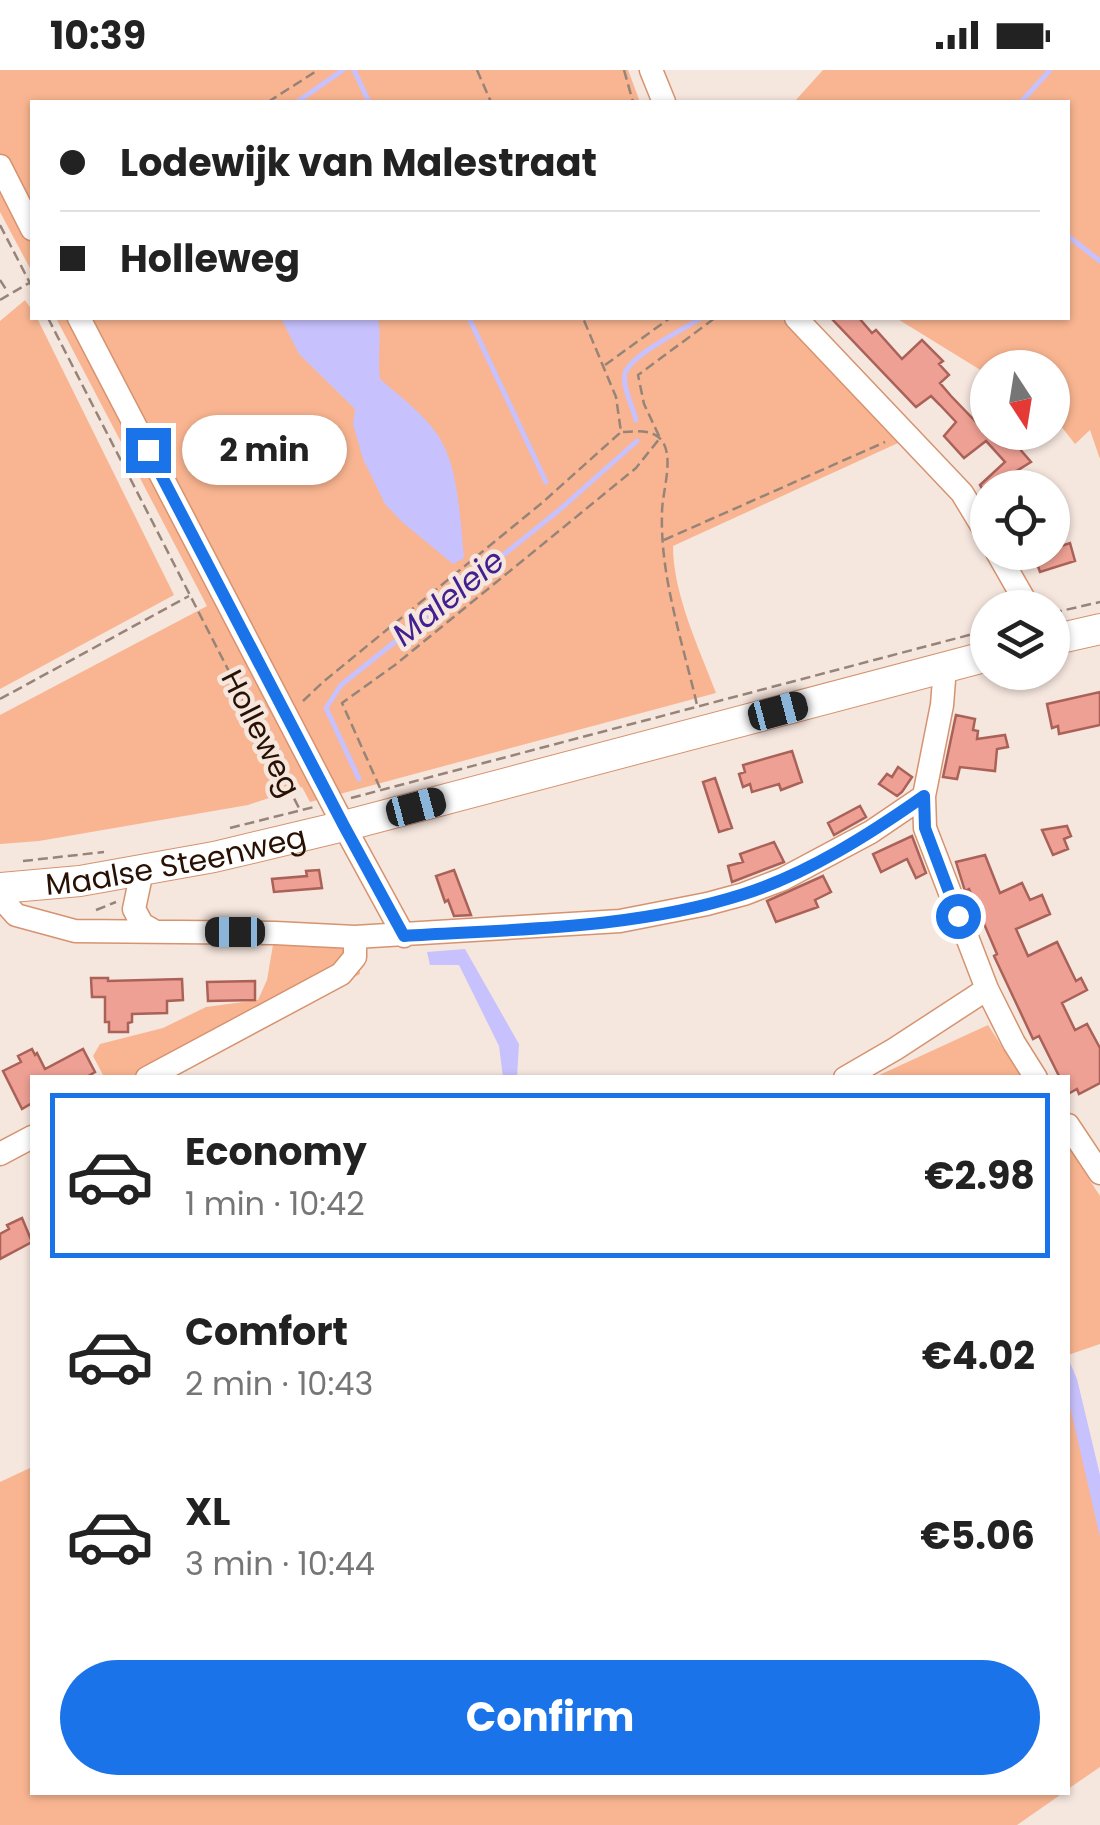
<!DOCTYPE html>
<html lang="en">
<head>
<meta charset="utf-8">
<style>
  body { margin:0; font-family:Poppins,sans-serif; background:#f6f6f6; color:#222; height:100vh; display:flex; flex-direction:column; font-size:38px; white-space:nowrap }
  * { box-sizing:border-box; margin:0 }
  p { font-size:32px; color:#767676 }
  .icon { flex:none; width:55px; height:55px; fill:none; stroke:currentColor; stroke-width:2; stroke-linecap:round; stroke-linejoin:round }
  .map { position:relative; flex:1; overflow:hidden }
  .drawer { position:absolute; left:30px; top:1005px; width:1040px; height:720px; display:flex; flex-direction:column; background:#fff; border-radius:0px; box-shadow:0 2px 8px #0004 }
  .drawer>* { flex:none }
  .guide { position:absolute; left:30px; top:30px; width:1040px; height:220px; border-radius:0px; box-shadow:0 2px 8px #0004; display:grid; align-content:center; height:220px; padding:0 30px; background:#fff }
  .needle { width:65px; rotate:168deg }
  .buttons { position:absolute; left:970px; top:280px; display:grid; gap:20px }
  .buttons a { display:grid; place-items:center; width:100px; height:100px; border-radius:50%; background:#fff; box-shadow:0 2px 8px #0004; font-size:50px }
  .end { position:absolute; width:45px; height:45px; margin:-22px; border:12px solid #1a73e8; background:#fff; box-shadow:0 0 0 5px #fff }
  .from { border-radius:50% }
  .bubble { position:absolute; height:70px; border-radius:35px; background:#fff; box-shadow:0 2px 8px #0004; font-size:32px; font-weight:700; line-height:70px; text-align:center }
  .car { position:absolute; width:30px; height:60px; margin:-30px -15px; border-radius:12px; box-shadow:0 0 8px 2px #0007; background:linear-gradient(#222 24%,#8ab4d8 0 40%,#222 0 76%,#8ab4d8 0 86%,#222 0) }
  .guide b { display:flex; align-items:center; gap:35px; height:95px; font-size:38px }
  .guide b+b { border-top:2px solid #e0e0e0 }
  .guide i { width:25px; height:25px; background:#222 }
  ul { padding:18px 0 0; list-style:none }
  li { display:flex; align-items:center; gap:30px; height:165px; margin:0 20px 15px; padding:0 10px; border:5px solid transparent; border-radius:0px }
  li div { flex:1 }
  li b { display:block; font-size:38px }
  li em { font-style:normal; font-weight:700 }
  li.on { border-color:#1a73e8 }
  li>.icon { width:90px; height:90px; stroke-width:1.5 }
  .action { display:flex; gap:20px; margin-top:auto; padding:20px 30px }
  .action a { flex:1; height:115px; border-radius:60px; background:#1a73e8; color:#fff; font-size:40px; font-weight:700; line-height:115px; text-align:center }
  .status { display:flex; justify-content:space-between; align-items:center; height:70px; padding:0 50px; background:#fff; direction:ltr }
  .status svg { height:28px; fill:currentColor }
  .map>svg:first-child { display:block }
  .green { fill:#f9b591 }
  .water { fill:#c7c1fd }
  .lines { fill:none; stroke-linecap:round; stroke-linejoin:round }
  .stream { stroke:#c7c1fd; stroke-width:5 }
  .building { fill:#eea094; stroke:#aa6258; stroke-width:2.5 }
  .minor-casing { stroke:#d6936f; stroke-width:25 }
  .major-casing { stroke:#d6936f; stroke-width:32 }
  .path { stroke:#978479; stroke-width:2.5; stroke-dasharray:10 5; stroke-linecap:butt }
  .minor { stroke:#fff; stroke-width:22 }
  .major { stroke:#fff; stroke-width:30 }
  .route { stroke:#1a73e8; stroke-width:12 }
  .labels { text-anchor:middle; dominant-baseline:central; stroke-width:9; stroke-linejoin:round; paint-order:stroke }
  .street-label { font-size:30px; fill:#281003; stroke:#f5e6de }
  .water-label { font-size:32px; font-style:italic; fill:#432091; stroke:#f5e6de }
</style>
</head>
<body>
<div class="status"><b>10:39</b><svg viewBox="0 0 49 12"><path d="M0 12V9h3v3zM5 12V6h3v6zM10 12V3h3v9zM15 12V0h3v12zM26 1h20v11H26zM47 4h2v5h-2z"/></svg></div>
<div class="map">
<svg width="1100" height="1755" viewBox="0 0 1100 1755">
  <rect width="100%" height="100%" fill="#f5e6de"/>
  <!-- green -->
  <path class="green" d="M 0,0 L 628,0 L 640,32 L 32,32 L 32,202 L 0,142 Z
    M 823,0 L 1100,0 L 1100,389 L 1090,360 L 1075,374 L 1053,346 L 1052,298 L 988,298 L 987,304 L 896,248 L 1068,248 L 1068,32 L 794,32 Z
    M 25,230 L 32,240 L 32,248 L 37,248 L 174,525 L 0,619 L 0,251 Z
    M 56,248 L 784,248 L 849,316 L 898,373 L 673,476 C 673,524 699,578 716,623 L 310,732 L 302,717 L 248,735 L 39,771 L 0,774 L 0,645 L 207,536 Z
    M 275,863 L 355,867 L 360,904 L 166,1007 L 104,1007 L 93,986 L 100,974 L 163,958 L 206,937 L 258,930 L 267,910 Z
    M 988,955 L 1022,1007 L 875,1007 Z
    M 1068,1077 L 1100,1126 L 1100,1274 L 1068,1285 L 1100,1429 L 1100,1697 L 1068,1719 Z
    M 32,1397 L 32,1722 L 1063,1723 L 1017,1755 L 0,1755 L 0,1412 Z"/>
  <!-- water -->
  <path class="water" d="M 281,248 L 378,248 C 382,268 377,288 380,309 C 399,326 422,342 437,364 C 459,395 460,450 464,488 L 453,494 L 402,452 L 385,434 L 363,389 L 353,354 L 355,339 L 299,284 Z
    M 465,879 L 519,974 L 517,1007 L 503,1007 L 499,976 L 459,895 L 430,895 L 427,882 Z
    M 1068,1288 L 1077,1309 L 1100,1405 L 1100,1467 L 1068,1328 Z"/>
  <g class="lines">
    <!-- stream -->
    <path class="stream" d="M 354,0 L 369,32
      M 297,32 L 343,0
      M 1021,32 L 1050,0
      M 1068,166 L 1100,191
      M 469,248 L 546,412
      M 636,350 C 633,337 622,317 625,303 C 631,285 684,259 701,248
      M 359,709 L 326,638 L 341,615 L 558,441 L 637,371"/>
  </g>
  <!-- building -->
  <path class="building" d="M 831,248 L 859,248 L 872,263 L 876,260 L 902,289 L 922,270 L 943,291 L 939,294 L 949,305 L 940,313 L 951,326 L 979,355 L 988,347 L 988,362 L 1005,362 L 1031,392 L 1005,408 L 1009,418 L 997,418 L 994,414 L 983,420 L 980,415 L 1005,392 L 986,371 L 964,388 L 944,366 L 956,352 L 940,335 L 931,326 L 916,337 Z
    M 1070,473 L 1075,491 L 1040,502 L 1034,485 L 1052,482 L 1052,479 Z
    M 1100,622 L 1100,655 L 1059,664 L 1058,656 L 1052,658 L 1047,634 Z
    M 956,645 L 975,649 L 973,660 L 978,661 L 977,669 L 1005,665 L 1008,677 L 997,679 L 995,701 L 960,697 L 957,709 L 943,707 Z
    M 792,681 L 802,712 L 781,720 L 779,714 L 752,722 L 750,714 L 743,717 L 739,704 L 745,702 L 743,695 Z
    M 898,697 L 912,707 L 902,722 L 897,726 L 879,714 L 887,704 L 892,707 Z
    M 715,708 L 732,758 L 719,762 L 703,712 Z
    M 860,736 L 866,747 L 834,765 L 828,753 Z
    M 1067,756 L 1071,766 L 1064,769 L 1068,779 L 1053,785 L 1042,760 Z
    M 912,766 L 926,803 L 916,808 L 907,789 L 881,802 L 873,784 Z
    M 774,772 L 784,792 L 732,812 L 728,796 L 743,792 L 740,784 Z
    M 985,785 L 1000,823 L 1022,813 L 1030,830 L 1042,825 L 1050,844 L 1016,859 L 1028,886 L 1057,872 L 1076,911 L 1081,908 L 1087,920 L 1062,933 L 1075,960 L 1087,954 L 1100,978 L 1100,1013 L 1079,1024 L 1077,1019 L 1068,1024 L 1068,1008 L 1060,1008 L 1039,966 L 1033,969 L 994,886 L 997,884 L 969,819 L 965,821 L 956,792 Z
    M 319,800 L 322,818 L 274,822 L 272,809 L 307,806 L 306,801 Z
    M 454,800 L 471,845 L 454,846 L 448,830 L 445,832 L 436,806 Z
    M 823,806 L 831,822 L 815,830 L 818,837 L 776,852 L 767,831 Z
    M 91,908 L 108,908 L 108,911 L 182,909 L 183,930 L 167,931 L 167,943 L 132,944 L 132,952 L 128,953 L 128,962 L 109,962 L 109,952 L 105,952 L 105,927 L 92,927 Z
    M 255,911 L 255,930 L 208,931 L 207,912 Z
    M 32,979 L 35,985 L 37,983 L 45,999 L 83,979 L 95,1002 L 85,1008 L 32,1008 L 32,1033 L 22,1039 L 3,1001 L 21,992 L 18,986 Z
    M 22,1148 L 32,1172 L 0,1189 L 0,1164 L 9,1159 L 7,1155 Z"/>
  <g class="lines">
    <defs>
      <path id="minor" d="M 651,0 L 664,32
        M 0,96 L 32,159
        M 79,248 L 344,756 L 404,866
        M 796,248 L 962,423 L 988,466
        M 997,482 L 1029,538
        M 945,597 L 942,635 L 924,726 L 925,758 L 987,919 L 1014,973 L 1036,1008
        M 142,801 L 134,839 L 142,854 L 156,862
        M 0,827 L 16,845 L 75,861 L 275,863 L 355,867 L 620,851 L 707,834 L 744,824 L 783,809 L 871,762 L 924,726
        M 147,1008 L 341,904 L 355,887 L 355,867
        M 845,1008 L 895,979 L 987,919
        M 1068,1055 L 1100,1103
        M 0,1084 L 32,1067"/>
      <g id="major">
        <path d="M 1052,570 L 1100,559"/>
        <path id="s1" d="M 0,818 L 80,811 L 214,787 L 344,756 L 988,586"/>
      </g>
    </defs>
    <!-- minor casing -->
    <use href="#minor" class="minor-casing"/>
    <!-- major casing -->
    <use href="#major" class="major-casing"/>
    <!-- path -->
    <path class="path" d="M 477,0 L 491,32
      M 624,0 L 633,32
      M 268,32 L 318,0
      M 0,155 L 32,217
      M 0,210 L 7,221
      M 0,230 L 29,213
      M 48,248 L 300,740
      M 605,295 L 670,248
      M 623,362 C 637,361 657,359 664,374 C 673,393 662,423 662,443 C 660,508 683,573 697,635
      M 664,470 L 885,372
      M 1052,543 L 1100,532
      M 0,629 L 189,526
      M 303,631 L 323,612 L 543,432 L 621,362 L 616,327 L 583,248
      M 380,718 L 342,633 L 395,595 L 636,398 L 660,368 L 644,334 L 638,305 L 715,248
      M 351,728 L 988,560
      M 230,758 L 314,737
      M 23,791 L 104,782
      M 96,840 L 116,832"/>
    <!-- minor -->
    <use href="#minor" class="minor"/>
    <!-- major -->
    <use href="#major" class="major"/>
  </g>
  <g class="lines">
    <!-- route -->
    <path class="route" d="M 148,380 L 344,756 L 404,866 C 517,859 635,859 744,824 C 807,804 870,764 924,726 L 925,758 L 958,846"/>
  </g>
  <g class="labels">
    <!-- street labels -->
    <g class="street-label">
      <text transform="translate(261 663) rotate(63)">Holleweg</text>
      <text stroke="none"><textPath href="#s1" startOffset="178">Maalse Steenweg</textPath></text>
    </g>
    <!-- water labels -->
    <g class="water-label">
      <text transform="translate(448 527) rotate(-39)">Maleleie</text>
    </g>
  </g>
</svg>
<div class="buttons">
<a><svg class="needle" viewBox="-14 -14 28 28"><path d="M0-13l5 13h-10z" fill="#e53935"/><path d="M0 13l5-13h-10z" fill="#767676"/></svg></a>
<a><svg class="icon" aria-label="locate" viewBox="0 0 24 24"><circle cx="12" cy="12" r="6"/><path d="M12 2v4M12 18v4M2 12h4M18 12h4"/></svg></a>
<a><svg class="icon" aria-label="layers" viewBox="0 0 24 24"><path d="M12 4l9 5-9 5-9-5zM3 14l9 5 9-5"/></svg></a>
</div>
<i class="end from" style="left:958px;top:846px"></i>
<i class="end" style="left:148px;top:380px"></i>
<div class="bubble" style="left:182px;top:345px;width:165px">2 min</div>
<i class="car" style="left:778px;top:641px;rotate:75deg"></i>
<i class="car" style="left:416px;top:737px;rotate:75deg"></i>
<i class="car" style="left:235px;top:862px;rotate:270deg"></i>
<div class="guide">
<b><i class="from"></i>Lodewijk van Malestraat</b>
<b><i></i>Holleweg</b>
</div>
<section class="drawer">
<ul>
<li class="on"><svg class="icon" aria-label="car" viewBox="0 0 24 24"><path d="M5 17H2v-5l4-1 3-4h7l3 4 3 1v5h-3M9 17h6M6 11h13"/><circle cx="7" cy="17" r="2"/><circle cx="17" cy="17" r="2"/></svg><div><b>Economy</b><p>1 min · 10:42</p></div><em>€2.98</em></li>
<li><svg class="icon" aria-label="car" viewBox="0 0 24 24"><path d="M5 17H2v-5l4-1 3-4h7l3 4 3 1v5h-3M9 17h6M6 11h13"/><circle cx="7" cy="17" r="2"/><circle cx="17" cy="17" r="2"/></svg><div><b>Comfort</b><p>2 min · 10:43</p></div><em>€4.02</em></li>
<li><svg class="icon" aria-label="car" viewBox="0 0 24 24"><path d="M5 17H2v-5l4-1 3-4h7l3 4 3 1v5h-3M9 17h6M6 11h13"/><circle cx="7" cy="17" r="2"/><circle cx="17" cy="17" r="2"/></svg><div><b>XL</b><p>3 min · 10:44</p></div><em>€5.06</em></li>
</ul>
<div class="action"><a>Confirm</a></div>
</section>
</div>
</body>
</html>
